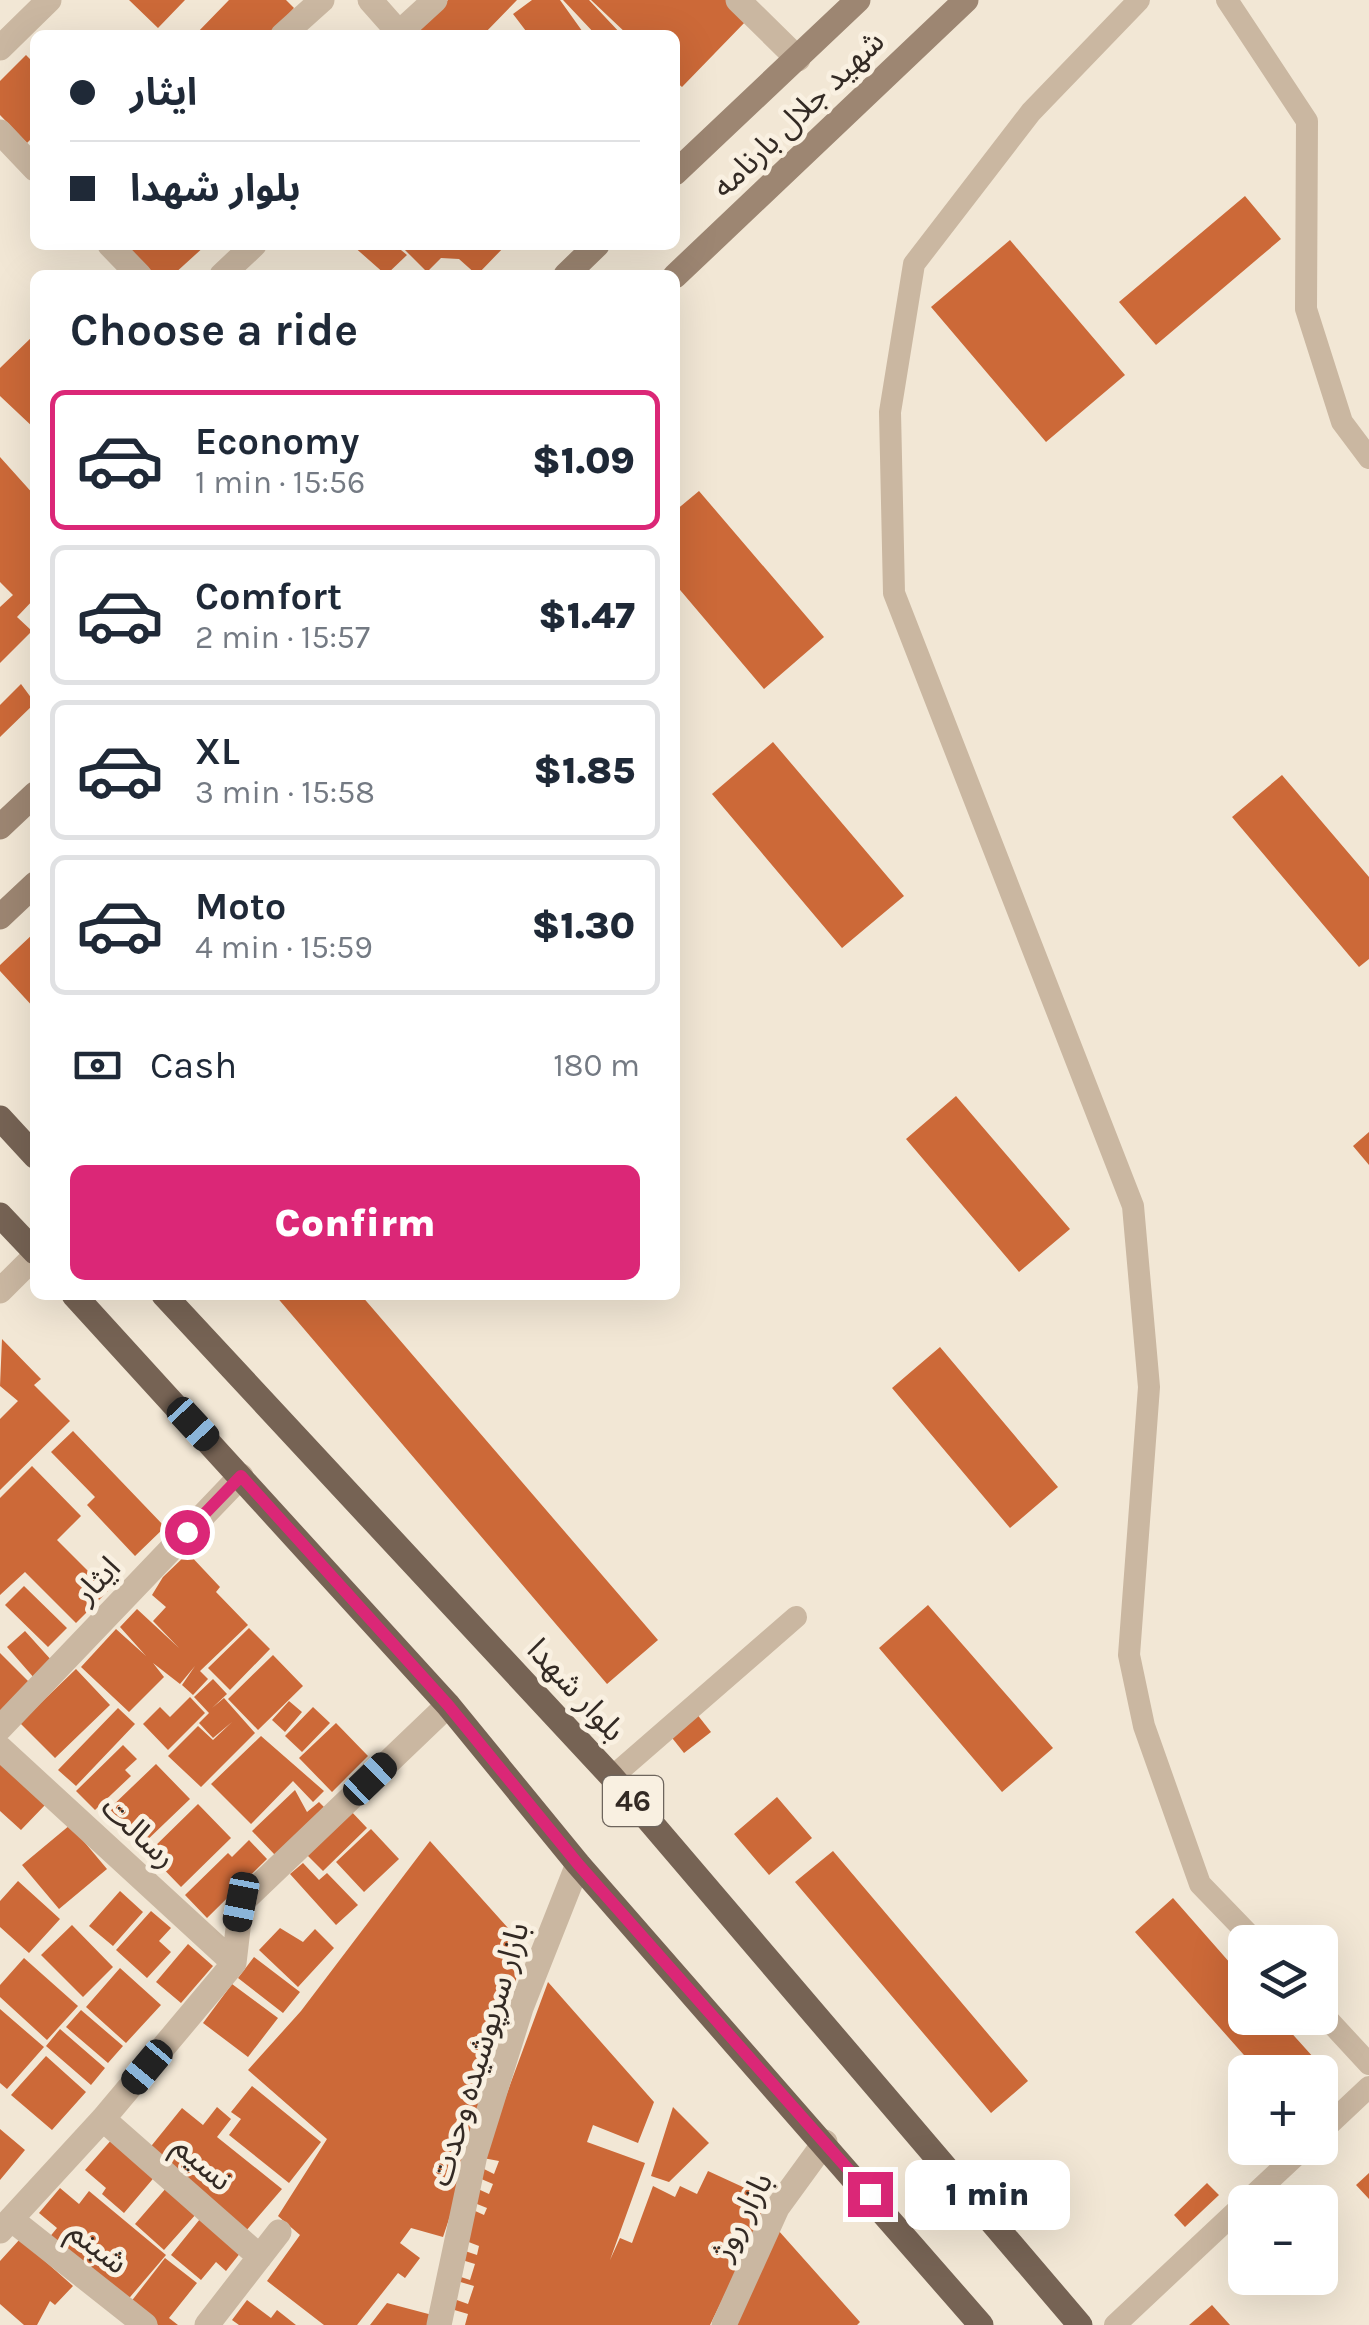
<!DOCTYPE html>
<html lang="en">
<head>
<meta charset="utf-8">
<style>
  body { margin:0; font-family:Karla,"Noto Sans Arabic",sans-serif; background:#f2f2f3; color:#1f2937; height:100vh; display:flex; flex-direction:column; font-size:38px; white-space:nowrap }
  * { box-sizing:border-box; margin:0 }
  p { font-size:32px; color:#747a83 }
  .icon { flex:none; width:55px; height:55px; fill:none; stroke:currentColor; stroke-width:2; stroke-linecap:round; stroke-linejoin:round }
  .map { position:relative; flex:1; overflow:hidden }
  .details { position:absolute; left:30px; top:270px; width:650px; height:1030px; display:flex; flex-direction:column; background:#fff; border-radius:15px; box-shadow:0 10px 40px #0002 }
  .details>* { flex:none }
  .hud { position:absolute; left:30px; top:30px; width:650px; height:220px; border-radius:15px; box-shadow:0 10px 40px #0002; display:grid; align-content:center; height:220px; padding:0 40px; background:#fff }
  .buttons { position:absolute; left:1228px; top:1925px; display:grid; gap:20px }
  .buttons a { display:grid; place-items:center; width:110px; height:110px; border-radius:15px; background:#fff; box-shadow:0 10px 40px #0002; font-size:50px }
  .end { position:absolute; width:45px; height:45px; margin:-22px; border:12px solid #db2777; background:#fff; box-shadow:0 0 0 5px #fff }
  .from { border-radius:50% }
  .bubble { position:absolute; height:70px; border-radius:15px; background:#fff; box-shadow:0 10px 40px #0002; font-size:32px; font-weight:800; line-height:70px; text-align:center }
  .car { position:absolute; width:30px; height:60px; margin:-30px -15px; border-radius:12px; box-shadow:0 0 8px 2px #0007; background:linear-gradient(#222 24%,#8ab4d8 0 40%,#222 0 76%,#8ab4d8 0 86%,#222 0) }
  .hud b { display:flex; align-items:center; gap:35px; height:95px; font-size:38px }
  .hud b+b { border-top:2px solid #e0e1e3 }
  .hud i { width:25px; height:25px; background:#1f2937 }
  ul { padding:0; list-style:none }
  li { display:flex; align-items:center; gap:30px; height:140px; margin:0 20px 15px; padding:0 20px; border:5px solid #e0e1e3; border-radius:15px }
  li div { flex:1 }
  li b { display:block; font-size:38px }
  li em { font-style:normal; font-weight:800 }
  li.active { border-color:#db2777 }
  li>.icon { width:90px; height:90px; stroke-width:1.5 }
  h2 { padding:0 40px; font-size:45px; line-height:120px }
  .pay { display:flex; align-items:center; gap:25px; height:110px; padding:0 40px; font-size:38px }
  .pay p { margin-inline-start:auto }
  .cta { display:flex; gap:20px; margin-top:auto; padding:20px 40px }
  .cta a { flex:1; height:115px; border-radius:15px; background:#db2777; color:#fff; font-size:40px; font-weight:800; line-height:115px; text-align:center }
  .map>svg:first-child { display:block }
  .building { fill:#cc6938 }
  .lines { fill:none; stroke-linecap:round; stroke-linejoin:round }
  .lane { stroke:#cab7a1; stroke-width:22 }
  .street { stroke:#cab7a1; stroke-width:25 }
  .secondary { stroke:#9d8672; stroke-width:25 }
  .primary { stroke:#766354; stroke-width:25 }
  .route { stroke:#db2777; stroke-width:12 }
  .labels { text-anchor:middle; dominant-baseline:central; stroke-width:10; stroke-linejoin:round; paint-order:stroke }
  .shield { fill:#f9f0e1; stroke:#6e655d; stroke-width:2.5 }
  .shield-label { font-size:30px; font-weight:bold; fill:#332a24 }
  .street-label { font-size:32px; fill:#332a24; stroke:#f9f0e1 }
</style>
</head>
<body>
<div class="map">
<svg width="1369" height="2325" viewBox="0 0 1369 2325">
  <rect width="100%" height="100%" fill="#f2e7d5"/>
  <!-- building -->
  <path class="building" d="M 129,0 L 185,0 L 158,28 Z
    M 229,0 L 286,0 L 294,8 L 269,35 L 195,35 Z
    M 448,0 L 517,0 L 483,35 L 423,35 L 418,30 Z
    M 532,0 L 560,0 L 585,35 L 529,35 L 513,14 Z
    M 563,0 L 589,0 L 622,35 L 596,35 Z
    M 591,0 L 726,0 L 747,20 L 682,87 L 675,81 L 675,35 L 628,35 Z
    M 26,55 L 35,64 L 35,135 L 27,143 L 0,115 L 0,81 Z
    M 1245,196 L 1281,239 L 1156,345 L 1119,302 Z
    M 1010,240 L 1125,375 L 1046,442 L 931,307 Z
    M 125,245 L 206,245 L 173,275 L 156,275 Z
    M 352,245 L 395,245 L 407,255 L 386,275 Z
    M 408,245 L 506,245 L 477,275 L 459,259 L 441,258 L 427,272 L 404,249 Z
    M 35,334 L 35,429 L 0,396 L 0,368 Z
    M 0,457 L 35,496 L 31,533 L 35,598 L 17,617 L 32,631 L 0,663 L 0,607 L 13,595 L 0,582 Z
    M 699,491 L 824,637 L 764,689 L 675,584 L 675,511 Z
    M 21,684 L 35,703 L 0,737 L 0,705 Z
    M 773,742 L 904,896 L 842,948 L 712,794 Z
    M 1282,775 L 1369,877 L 1369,959 L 1359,967 L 1232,817 Z
    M 35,932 L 35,1009 L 0,971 L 0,965 Z
    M 956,1096 L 1070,1229 L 1019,1272 L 906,1139 Z
    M 1369,1132 L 1369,1165 L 1353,1146 Z
    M 275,1295 L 361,1295 L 658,1640 L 607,1684 Z
    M 2,1339 L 41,1379 L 34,1385 L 70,1421 L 0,1490 L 0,1419 L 18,1401 L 0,1386 Z
    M 940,1347 L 1058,1487 L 1010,1528 L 892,1388 Z
    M 73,1431 L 165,1527 L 135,1556 L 87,1505 L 95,1497 L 51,1452 Z
    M 32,1466 L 81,1516 L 57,1540 L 108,1591 L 76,1623 L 25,1572 L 0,1595 L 0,1498 Z
    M 188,1553 L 220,1587 L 216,1592 L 248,1625 L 200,1671 L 208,1679 L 193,1695 L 182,1685 L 195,1666 L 180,1684 L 153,1663 L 164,1677 L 129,1712 L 81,1667 L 116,1629 L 146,1656 L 120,1627 L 137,1609 L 179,1648 L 153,1621 L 166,1607 L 152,1595 L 163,1577 Z
    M 24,1586 L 67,1628 L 48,1647 L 5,1605 Z
    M 928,1605 L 1053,1748 L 1002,1792 L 879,1648 Z
    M 249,1628 L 270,1649 L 230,1690 L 208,1668 Z
    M 25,1631 L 53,1662 L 35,1679 L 7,1647 Z
    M 0,1653 L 29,1682 L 0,1711 Z
    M 273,1655 L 303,1686 L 258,1730 L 228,1699 Z
    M 76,1669 L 110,1705 L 55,1758 L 20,1723 Z
    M 213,1679 L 227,1694 L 212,1708 L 224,1698 L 255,1733 L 201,1787 L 168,1756 L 198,1726 L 213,1740 L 232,1722 L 213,1738 L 199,1723 L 209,1713 L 194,1697 Z
    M 190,1697 L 205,1713 L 168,1750 L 143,1724 L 160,1707 L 170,1717 Z
    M 289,1701 L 302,1712 L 285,1732 L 272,1720 Z
    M 313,1707 L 330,1723 L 302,1752 L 285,1736 Z
    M 118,1708 L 135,1724 L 76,1786 L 58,1770 Z
    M 696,1713 L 711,1732 L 684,1753 L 669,1734 Z
    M 336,1723 L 368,1756 L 332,1792 L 299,1758 Z
    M 261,1736 L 324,1791 L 313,1802 L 293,1781 L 251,1824 L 211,1784 Z
    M 123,1745 L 137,1759 L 125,1770 L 131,1776 L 95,1810 L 76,1791 Z
    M 0,1763 L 46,1804 L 21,1830 L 0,1811 Z
    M 156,1764 L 190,1799 L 142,1845 L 108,1810 Z
    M 295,1790 L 307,1812 L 319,1802 L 324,1807 L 275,1855 L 252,1831 Z
    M 777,1797 L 812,1838 L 769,1875 L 734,1834 Z
    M 198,1804 L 231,1838 L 181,1887 L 148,1853 Z
    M 349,1809 L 367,1828 L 323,1871 L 304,1852 Z
    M 70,1825 L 107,1869 L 59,1909 L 22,1865 Z
    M 371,1829 L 399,1859 L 364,1892 L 336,1862 Z
    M 249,1840 L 267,1859 L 207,1918 L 185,1895 L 228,1853 L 232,1857 Z
    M 430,1841 L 524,1946 L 484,2114 L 443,2237 L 411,2228 L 400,2243 L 420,2258 L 405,2278 L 398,2273 L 357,2325 L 324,2325 L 267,2281 L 300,2235 L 278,2216 L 327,2139 L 248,2070 L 301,2011 Z
    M 833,1851 L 1028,2081 L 991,2113 L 795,1882 Z
    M 303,1863 L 319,1880 L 327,1873 L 358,1905 L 336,1925 L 290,1874 Z
    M 18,1881 L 60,1919 L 29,1953 L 0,1927 L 0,1901 Z
    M 120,1891 L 143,1912 L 113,1946 L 89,1926 Z
    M 1173,1898 L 1245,1980 L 1245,2018 L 1278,2018 L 1314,2058 L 1298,2072 L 1259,2072 L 1135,1932 Z
    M 151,1911 L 171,1928 L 159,1941 L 171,1952 L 147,1978 L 116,1950 Z
    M 72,1925 L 113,1967 L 83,1997 L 41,1955 Z
    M 280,1928 L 303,1942 L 315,1929 L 334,1948 L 298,1987 L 259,1950 Z
    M 188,1944 L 213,1966 L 181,2003 L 156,1982 Z
    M 254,1957 L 300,1992 L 283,2013 L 238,1978 Z
    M 24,1958 L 78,2006 L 47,2040 L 0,1997 L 0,1985 Z
    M 120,1968 L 161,2005 L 126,2043 L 86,2007 Z
    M 548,1982 L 654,2102 L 638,2143 L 593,2125 L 587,2142 L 645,2163 L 610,2260 L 620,2238 L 632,2243 L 653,2186 L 675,2197 L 680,2186 L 697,2194 L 708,2171 L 771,2200 L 710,2325 L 465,2325 L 468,2314 L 451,2309 L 454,2299 L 468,2304 L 474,2286 L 457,2281 L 458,2276 L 470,2280 L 475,2264 L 462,2260 L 465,2251 L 477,2255 L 479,2246 L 466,2241 L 473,2210 L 484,2215 L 487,2208 L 472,2202 L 478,2189 L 489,2194 L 493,2184 L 479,2178 L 484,2169 L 494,2174 L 499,2161 L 483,2158 Z
    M 232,1984 L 278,2018 L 248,2057 L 203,2023 Z
    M 0,2009 L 44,2047 L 7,2089 L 0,2083 Z
    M 81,2010 L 123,2046 L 108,2063 L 66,2027 Z
    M 60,2029 L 105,2068 L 91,2085 L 46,2046 Z
    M 46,2056 L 86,2092 L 52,2130 L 11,2095 Z
    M 252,2086 L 321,2142 L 289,2183 L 229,2135 L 241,2119 L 231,2112 Z
    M 217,2107 L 231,2119 L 217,2137 L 282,2189 L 245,2232 L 148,2150 L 182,2108 L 203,2125 Z
    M 673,2107 L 709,2143 L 669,2182 L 651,2176 Z
    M 0,2129 L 25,2150 L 0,2180 Z
    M 113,2138 L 157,2174 L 124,2213 L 102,2194 L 106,2188 L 85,2170 Z
    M 1369,2173 L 1369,2199 L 1356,2185 Z
    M 1207,2183 L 1219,2195 L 1185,2227 L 1174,2215 Z
    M 167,2187 L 197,2213 L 164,2250 L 135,2224 Z
    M 60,2188 L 79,2204 L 89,2191 L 166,2255 L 125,2303 L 48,2239 L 57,2228 L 39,2213 Z
    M 200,2219 L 241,2252 L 226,2271 L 216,2262 L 201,2280 L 171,2255 Z
    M 778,2230 L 860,2322 L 857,2325 L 730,2325 Z
    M 20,2239 L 73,2286 L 55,2305 L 50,2301 L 37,2325 L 24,2325 L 0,2304 L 0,2261 Z
    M 165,2258 L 197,2283 L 169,2318 L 178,2325 L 158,2325 L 130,2303 Z
    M 247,2300 L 271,2318 L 277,2310 L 296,2325 L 239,2325 L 232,2320 Z
    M 387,2303 L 436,2316 L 434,2325 L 370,2325 Z
    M 1212,2305 L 1230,2325 L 1189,2325 Z"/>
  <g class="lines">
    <!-- lane -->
    <path class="lane" d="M 1139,0 L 1031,112 L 914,264 L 890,412 L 894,593 L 1133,1206 L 1149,1387 L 1129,1655 L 1144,1726 L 1200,1884 L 1256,1942
      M 1227,0 L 1307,121 L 1306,309 L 1342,422 L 1369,458
      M 612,1777 L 796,1617
      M 1320,2011 L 1369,2064
      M 1320,2133 L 1369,2087
      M 1246,2202 L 1304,2148
      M 1115,2325 L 1245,2203"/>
    <!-- street -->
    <path class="street" d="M 370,0 L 401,35
      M 738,0 L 798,59
      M 399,33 L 435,0
      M 283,35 L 322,0
      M 0,48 L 49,0
      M 0,132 L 35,169
      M 110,245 L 139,275
      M 222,275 L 254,245
      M 0,1291 L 35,1256
      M 0,1728 L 241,1476
      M 0,1748 L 234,1963
      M 103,2119 L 260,2257
      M 11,2219 L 145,2325
      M 0,2231 L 103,2119 L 234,1963 L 241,1903 L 448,1705
      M 207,2325 L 279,2232
      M 439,2325 L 475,2155 L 521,2008 L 578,1864
      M 724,2325 L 777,2208 L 825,2142"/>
    <!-- secondary -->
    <path class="secondary" d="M 675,173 L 858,0
      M 566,275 L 597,245
      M 675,276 L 966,0
      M 0,827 L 35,794
      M 0,917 L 35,884"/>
    <!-- primary -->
    <path class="primary" d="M 0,1118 L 35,1156
      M 0,1215 L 35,1252
      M 74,1295 L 448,1705 L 578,1864 L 981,2325
      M 164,1295 L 612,1777 L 1080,2325"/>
  </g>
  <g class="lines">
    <!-- route -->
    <path class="route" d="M 187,1532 L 241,1476 L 448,1705 L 578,1864 L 870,2194"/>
  </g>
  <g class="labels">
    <!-- shield labels -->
    <rect class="shield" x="603" y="1776" width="60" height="50" rx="8"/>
    <g class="shield-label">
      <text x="633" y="1801">46</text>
    </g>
    <!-- street labels -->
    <g class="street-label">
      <text transform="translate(798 114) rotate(-44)">شهید جلال بارنامه</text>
      <text transform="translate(97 1580) rotate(-46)">ایثار</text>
      <text transform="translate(576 1690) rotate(47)">بلوار شهدا</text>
      <text transform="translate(139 1832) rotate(43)">رسالت</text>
      <text transform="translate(479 2054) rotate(-73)">بازار سرپوشیده وحدت</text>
      <text transform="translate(203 2163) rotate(41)">نسیم</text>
      <text transform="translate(742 2216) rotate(-62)">بازار روژ</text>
      <text transform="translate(98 2247) rotate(38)">شبنم</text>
    </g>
  </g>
</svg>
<div class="buttons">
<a><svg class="icon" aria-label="layers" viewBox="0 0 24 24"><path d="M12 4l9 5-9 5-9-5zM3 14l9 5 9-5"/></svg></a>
<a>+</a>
<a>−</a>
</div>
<i class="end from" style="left:187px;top:1532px"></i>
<i class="end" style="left:870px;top:2194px"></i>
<div class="bubble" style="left:905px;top:2160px;width:165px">1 min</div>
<i class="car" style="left:193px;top:1424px;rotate:137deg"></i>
<i class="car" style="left:370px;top:1779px;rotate:46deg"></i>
<i class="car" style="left:241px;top:1902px;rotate:191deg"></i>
<i class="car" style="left:147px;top:2067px;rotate:220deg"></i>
<div class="hud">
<b><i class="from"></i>ایثار</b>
<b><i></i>بلوار شهدا</b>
</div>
<section class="details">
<h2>Choose a ride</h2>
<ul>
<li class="active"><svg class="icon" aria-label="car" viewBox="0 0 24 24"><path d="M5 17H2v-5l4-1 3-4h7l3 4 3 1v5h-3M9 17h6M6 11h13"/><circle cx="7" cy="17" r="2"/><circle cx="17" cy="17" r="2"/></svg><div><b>Economy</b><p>1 min · 15:56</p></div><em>$1.09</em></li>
<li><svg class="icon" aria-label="car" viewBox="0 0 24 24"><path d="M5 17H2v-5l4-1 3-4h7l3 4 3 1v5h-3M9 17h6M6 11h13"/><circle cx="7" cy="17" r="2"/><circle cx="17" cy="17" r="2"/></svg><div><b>Comfort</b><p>2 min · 15:57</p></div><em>$1.47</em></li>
<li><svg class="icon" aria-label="car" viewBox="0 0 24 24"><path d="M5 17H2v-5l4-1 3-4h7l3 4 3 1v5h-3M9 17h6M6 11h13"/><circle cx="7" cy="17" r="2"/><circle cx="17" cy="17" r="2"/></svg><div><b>XL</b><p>3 min · 15:58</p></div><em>$1.85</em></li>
<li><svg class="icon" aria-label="car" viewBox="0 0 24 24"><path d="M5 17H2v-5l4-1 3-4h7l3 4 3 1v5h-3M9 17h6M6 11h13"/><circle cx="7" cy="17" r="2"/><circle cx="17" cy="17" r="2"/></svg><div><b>Moto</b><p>4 min · 15:59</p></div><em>$1.30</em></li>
</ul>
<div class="pay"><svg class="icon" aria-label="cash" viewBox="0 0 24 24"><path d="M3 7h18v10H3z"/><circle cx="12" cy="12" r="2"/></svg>Cash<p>180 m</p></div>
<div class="cta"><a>Confirm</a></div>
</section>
</div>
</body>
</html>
